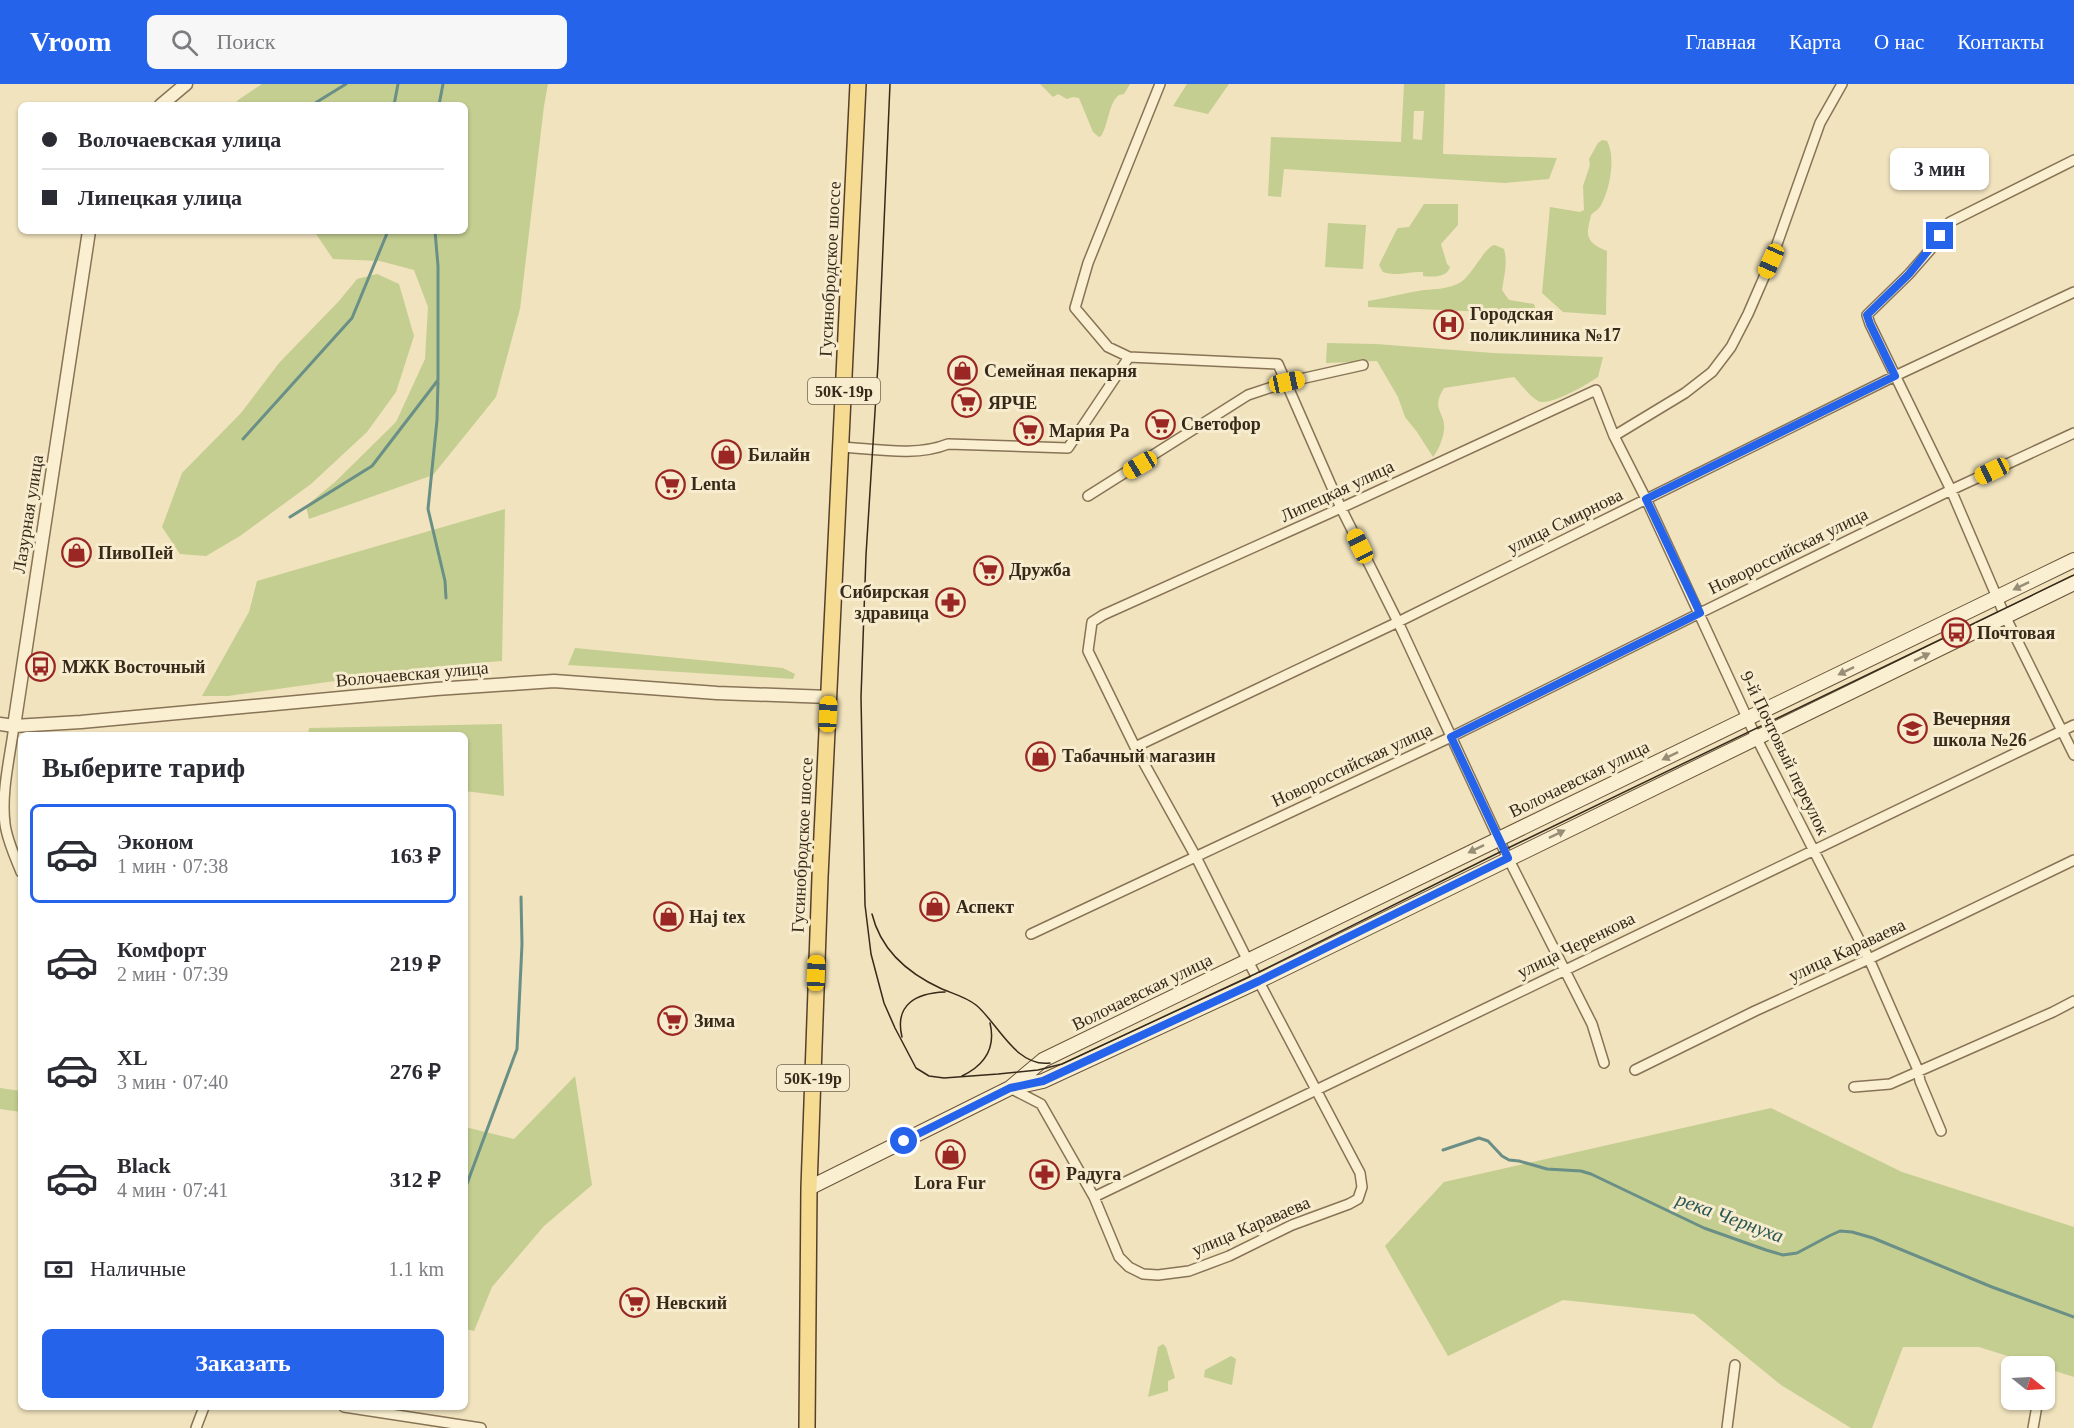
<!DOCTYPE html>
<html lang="ru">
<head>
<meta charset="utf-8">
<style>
  body { margin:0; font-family:Georgia,serif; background:#f7f7f7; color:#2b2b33; height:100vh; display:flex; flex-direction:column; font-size:22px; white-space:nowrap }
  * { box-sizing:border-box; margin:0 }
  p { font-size:20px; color:#7c7c81 }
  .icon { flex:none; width:33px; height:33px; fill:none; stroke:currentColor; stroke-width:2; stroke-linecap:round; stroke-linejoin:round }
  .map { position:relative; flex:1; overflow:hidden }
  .sheet { position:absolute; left:18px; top:648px; width:450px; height:678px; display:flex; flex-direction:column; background:#fff; border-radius:9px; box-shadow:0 2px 4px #0004 }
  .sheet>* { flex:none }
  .banner { position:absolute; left:18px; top:18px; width:450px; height:132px; border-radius:9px; box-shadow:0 2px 4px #0004; display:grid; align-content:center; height:132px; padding:0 24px; background:#fff }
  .needle { width:39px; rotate:108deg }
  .controls { position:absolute; left:2001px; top:1272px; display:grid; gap:12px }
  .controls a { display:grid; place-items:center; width:54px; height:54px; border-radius:9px; background:#fff; box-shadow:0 2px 4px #0004; font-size:30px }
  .end { position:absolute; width:27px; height:27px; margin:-14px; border:8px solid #2563eb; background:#fff; box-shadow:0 0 0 3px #fff }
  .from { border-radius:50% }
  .bubble { position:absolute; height:42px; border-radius:9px; background:#fff; box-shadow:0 2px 4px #0004; font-size:20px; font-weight:700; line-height:42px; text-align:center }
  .car { position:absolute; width:18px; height:36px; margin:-18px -9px; border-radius:8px; box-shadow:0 0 4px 2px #0007; background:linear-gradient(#f5c518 24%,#345 0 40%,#f5c518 0 76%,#345 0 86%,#f5c518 0) }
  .banner b { display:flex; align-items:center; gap:21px; height:57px; font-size:22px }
  .banner b+b { border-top:2px solid #e1e1e2 }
  .banner i { width:15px; height:15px; background:#2b2b33 }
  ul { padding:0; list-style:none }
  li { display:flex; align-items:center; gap:18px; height:99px; margin:0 12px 9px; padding:0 12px; border:3px solid transparent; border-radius:9px }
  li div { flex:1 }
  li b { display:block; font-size:22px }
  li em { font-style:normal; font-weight:700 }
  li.selected { border-color:#2563eb }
  li>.icon { width:54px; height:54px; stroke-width:1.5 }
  h2 { padding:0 24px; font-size:27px; line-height:72px }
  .pay { display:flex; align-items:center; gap:15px; height:66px; padding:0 24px; font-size:22px }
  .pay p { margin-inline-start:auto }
  .action { display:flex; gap:12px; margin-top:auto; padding:12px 24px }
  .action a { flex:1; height:69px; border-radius:9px; background:#2563eb; color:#fff; font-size:24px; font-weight:700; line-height:69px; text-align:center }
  header { display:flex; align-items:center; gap:36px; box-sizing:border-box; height:84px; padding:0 30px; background:#2563eb; color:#fff }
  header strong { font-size:28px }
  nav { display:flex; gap:33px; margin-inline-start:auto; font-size:21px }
  .search { width:420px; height:54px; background:#f7f7f7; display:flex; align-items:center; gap:15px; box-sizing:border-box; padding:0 21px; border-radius:9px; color:#7c7c81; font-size:22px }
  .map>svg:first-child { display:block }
  .green { fill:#c4ce91; fill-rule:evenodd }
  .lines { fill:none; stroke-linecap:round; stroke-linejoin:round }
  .stream { stroke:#698f87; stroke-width:3 }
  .minor-casing { stroke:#887356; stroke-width:12 }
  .tertiary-casing { stroke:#887356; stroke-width:15 }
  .secondary-casing { stroke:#6a5439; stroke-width:16 }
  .primary-casing { stroke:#56402b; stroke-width:18 }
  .minor { stroke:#faf0d1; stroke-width:9 }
  .tertiary { stroke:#faf0d1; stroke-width:12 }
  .secondary { stroke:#faf0d1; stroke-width:14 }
  .primary { stroke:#f6db93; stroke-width:15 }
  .tram { stroke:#372a1b; stroke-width:1.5 }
  .oneway { fill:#988d76 }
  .route { stroke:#2563eb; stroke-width:8 }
  .labels { text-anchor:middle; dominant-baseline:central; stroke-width:6; stroke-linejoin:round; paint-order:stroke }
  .shield { fill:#f7ecce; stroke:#716451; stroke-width:1.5 }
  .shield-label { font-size:16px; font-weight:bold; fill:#372a1b }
  .street-label { font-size:18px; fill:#372a1b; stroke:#f7ecce }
  .poi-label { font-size:18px; font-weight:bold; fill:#372a1b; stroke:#f7ecce; text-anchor:start }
  .water-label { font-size:20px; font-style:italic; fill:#2a5856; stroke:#f7ecce }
</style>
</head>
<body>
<header>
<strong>Vroom</strong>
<div class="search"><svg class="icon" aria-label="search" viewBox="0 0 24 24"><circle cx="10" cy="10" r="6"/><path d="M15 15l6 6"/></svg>Поиск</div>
<nav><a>Главная</a><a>Карта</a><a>О нас</a><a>Контакты</a></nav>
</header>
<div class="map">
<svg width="2074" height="1344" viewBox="0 0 2074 1344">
  <rect width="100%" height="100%" fill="#f0e3be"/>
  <!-- green -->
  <path class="green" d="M 262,0 L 548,0 L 544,22 L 520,225 L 496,313 L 433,391 L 309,435 L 306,422 L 335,398 L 396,338 L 425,275 L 428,223 L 414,186 L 380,177 L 333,175 L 314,147 L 465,147 L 465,21 L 234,21 L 238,16 Z
    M 1040,0 L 1130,0 L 1124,10 L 1119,11 C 1108,20 1109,40 1101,52 L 1099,53 L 1093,48 L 1079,14 L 1073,13 L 1067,15 L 1058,10 L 1053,13 Z
    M 1187,0 L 1229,0 L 1208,30 L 1173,22 Z
    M 1404,0 L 1445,0 L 1443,70 L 1557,74 L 1549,95 L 1505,99 L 1284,85 L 1281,113 L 1268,112 L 1271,53 L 1401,58 ZM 1414,27 L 1424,27 L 1422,56 L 1413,55 Z
    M 1602,56 L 1607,57 C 1616,73 1610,105 1601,121 C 1599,126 1594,127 1591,131 C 1591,132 1589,139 1589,140 C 1585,157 1593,161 1607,167 L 1606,231 L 1563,228 L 1542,209 L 1550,123 L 1580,128 L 1584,126 L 1583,102 L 1590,81 L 1589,75 L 1598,59 Z
    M 1424,120 L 1458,120 L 1458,141 L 1441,160 L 1447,180 L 1450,183 C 1447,194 1432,193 1423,192 L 1423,188 C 1409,187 1398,193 1383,188 L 1379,181 L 1396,147 L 1398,144 L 1409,143 Z
    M 1328,139 L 1366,141 L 1363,185 L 1325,183 Z
    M 1495,161 L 1504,165 C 1508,179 1504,192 1502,206 L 1509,216 L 1534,220 L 1537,230 L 1368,223 L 1368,217 C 1386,214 1405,209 1424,206 C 1436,205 1450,205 1461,198 C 1473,190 1485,162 1495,161 Z
    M 377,190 L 399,200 L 414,252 L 396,308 L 367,348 L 311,400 L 240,452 L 206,472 L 180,470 L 162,443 L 182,389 L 241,329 L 279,279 L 339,217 L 357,195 Z
    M 1327,259 L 1376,260 L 1493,269 L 1603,273 L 1598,293 C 1588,300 1549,323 1538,317 C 1529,312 1521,300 1514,293 L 1444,304 C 1430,326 1446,328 1444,346 C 1443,355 1438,367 1433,373 L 1417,348 L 1405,333 L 1398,313 L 1377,277 L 1326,279 Z
    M 505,425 L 502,577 L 443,582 L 228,612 L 202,612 L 249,528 L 257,497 Z
    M 575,564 L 783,584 L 795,590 L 793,595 L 568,581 Z
    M 502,640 L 504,712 L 465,707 L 465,651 L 308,651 L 309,644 Z
    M 575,992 L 592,1101 L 544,1142 L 492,1203 L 474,1247 L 465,1245 L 465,1043 L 514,1055 Z
    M 0,1004 L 21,1007 L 21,1028 L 0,1025 Z
    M 1771,1024 L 1902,1088 L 2074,1143 L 2074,1293 L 1979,1263 L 1903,1263 L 1872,1344 L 1851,1344 L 1781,1301 L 1694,1230 L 1563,1216 L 1448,1272 L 1385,1162 L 1444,1098 Z
    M 1163,1260 L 1166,1263 L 1175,1294 L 1168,1297 L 1168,1307 L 1148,1313 L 1158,1263 Z
    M 1231,1272 L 1236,1275 L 1232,1301 L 1204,1293 L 1205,1286 Z"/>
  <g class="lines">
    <!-- stream -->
    <path class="stream" d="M 312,21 L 346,0
      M 394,21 L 398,0
      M 439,21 L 443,0
      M 438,298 L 437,336 L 428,425 L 445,497 L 446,514
      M 243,355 L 352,234 L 388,147
      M 290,433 L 372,382 L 438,296 L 438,182 L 435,147
      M 1443,1066 L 1479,1054 L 1488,1057 L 1502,1072 L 1509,1076 L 1519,1077 L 1547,1085 L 1581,1087 L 1591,1090 L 1704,1144 L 1766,1166 L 1783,1171 L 1797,1169 L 1829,1152 L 1840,1147 L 1852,1148 L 1873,1154 L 1992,1203 L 2074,1233
      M 465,1105 L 517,965 L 522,860 L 521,813"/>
    <defs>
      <path id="minor" d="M 2074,76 L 1950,138 L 1930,166 L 1909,190 L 1867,231 L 1870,240 L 1951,406 L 2005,532 L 2074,671
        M 1129,273 L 1278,280 L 1341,424 L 1398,538 L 1501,760 L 1592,940 L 1604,979
        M 1614,352 L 1685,309 L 1712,288 L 1731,263 L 1748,230 L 1771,177 L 1820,39 L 1842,0
        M 842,363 C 876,365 916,373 948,360 L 1068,364 L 1129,273 L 1108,263 L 1075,224 L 1088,179 L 1160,0
        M 1088,412 L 1248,311 L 1287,298 L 1363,281
        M 14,642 C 10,673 1,708 5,740 C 7,756 15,773 21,788
        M 1135,663 L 1398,538 L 1895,292 L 2074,208
        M 1031,850 L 1451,653 L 1700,529 L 1951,406 L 2074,349
        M 1635,986 L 1755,927 L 1869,875 L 2074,776
        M 1854,1003 L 1890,1000 L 2053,928 L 2074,917
        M 1010,1004 L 1041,1020 L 1094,1113 L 1119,1173 L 1129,1183 L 1143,1190 L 1158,1191 L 1189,1187 L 1229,1172 L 1292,1141 L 1349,1120 L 1358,1115 L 1362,1103 L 1360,1089 L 1248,877 L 1196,773 L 1135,663 L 1088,567 L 1092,538 L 1103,531 L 1341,424 L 1596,306 L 1614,352 L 1646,415 L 1756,653 L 1869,875 L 1918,986 L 1920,997 L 1941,1047
        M 1094,1113 L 2074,641
        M 344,1323 L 481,1344
        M 196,1344 L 204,1323
        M 1727,1344 L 1735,1281
        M 2033,1344 L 2038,1316"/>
      <path id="tertiary" d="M 161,21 L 186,0
        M 0,640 L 14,642 L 81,638 L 436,605 L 554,597 L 717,609 L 829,613
        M 14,642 L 89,147"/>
      <path id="secondary" d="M 1011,1003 L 1043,976 L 2074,476
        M 809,1104 L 1010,1004 L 1043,997 L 1259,897 L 2074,499"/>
      <path id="primary" d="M 807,1344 L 809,1104 L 820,793 L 858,0"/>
    </defs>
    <!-- minor casing -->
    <use href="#minor" class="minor-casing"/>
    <!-- tertiary casing -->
    <use href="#tertiary" class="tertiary-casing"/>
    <!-- secondary casing -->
    <use href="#secondary" class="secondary-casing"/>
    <!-- primary casing -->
    <use href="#primary" class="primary-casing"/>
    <!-- minor -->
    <use href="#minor" class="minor"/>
    <!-- tertiary -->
    <use href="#tertiary" class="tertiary"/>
    <!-- secondary -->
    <use href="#secondary" class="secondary"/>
    <!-- primary -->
    <use href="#primary" class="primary"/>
    <!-- tram -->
    <path class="tram" d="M 890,0 L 878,280 L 866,471 L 861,613 L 865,821 L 871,870 L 884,919 L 895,944 L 916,984 L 929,992 L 944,994 L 998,990 L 1038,986 L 1062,980 L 1255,890 L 1504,766 L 2074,491
      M 872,830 C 881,867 909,890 942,905 C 954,910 966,913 976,921 C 997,938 1016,984 1050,979
      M 902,953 C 894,920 917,909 945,908
      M 962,992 C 985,981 996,964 990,939"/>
  </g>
  <!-- one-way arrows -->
  <defs><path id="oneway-solid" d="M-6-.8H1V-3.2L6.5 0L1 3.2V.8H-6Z" transform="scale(1.5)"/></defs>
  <g class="oneway">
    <use href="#oneway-solid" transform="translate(2021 502) rotate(154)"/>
    <use href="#oneway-solid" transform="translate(1922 573) rotate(-26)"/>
    <use href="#oneway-solid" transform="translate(1846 587) rotate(154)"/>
    <use href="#oneway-solid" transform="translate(1670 672) rotate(154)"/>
    <use href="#oneway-solid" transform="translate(1557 750) rotate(-26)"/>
    <use href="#oneway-solid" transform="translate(1476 765) rotate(154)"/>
  </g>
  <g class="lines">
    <!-- route -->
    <path class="route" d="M 904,1057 L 1010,1004 L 1043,997 L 1259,897 L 1508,774 L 1451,653 L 1700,529 L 1646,415 L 1895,292 L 1870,240 L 1867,231 L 1909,190 L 1940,152"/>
  </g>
  <!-- icons -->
  <defs>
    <symbol id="hospital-ring" viewBox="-11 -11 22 22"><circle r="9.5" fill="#f7ecce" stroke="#9a2723" stroke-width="1.5"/><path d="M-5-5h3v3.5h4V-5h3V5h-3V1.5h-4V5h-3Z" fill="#9a2723"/></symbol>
    <symbol id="shop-ring" viewBox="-11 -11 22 22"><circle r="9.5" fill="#f7ecce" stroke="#9a2723" stroke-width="1.5"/><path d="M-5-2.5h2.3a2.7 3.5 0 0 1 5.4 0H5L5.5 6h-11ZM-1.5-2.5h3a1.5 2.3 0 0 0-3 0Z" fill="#9a2723"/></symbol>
    <symbol id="supermarket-ring" viewBox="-11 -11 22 22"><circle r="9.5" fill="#f7ecce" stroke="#9a2723" stroke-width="1.5"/><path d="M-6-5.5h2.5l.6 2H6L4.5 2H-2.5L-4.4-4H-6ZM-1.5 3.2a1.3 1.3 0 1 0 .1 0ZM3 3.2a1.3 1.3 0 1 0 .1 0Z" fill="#9a2723"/></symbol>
    <symbol id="pharmacy-ring" viewBox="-11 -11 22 22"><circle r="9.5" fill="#f7ecce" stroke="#9a2723" stroke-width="1.5"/><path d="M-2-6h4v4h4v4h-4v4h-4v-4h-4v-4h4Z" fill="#9a2723"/></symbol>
    <symbol id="bus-ring" viewBox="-11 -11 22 22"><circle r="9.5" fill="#f7ecce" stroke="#9a2723" stroke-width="1.5"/><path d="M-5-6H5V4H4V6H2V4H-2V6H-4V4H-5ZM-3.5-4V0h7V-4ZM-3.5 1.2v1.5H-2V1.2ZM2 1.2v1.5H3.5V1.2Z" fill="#9a2723"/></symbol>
    <symbol id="school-ring" viewBox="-11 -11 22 22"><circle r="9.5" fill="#f7ecce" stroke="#9a2723" stroke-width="1.5"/><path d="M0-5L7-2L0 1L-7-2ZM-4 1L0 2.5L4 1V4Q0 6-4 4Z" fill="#9a2723"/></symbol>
  </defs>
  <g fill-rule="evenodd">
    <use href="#hospital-ring" x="1432" y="224" width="33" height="33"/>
    <use href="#shop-ring" x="946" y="270" width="33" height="33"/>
    <use href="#supermarket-ring" x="950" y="302" width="33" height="33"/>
    <use href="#supermarket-ring" x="1144" y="324" width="33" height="33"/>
    <use href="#supermarket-ring" x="1012" y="330" width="33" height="33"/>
    <use href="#shop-ring" x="710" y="354" width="33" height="33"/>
    <use href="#supermarket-ring" x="654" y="384" width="33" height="33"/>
    <use href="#shop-ring" x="60" y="452" width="33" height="33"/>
    <use href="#supermarket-ring" x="972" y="470" width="33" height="33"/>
    <use href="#pharmacy-ring" x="934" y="502" width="33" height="33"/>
    <use href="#bus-ring" x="1940" y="532" width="33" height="33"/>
    <use href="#bus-ring" x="24" y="566" width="33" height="33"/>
    <use href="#school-ring" x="1896" y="628" width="33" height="33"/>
    <use href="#shop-ring" x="1024" y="656" width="33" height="33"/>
    <use href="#shop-ring" x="918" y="806" width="33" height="33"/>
    <use href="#shop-ring" x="652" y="816" width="33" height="33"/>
    <use href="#supermarket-ring" x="656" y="920" width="33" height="33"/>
    <use href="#shop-ring" x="934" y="1054" width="33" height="33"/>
    <use href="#pharmacy-ring" x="1028" y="1074" width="33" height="33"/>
    <use href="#supermarket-ring" x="618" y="1202" width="33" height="33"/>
  </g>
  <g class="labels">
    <!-- shield labels -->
    <g class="shield">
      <rect x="808" y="294" width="72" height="26" rx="4.5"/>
      <rect x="777" y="981" width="72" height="26" rx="4.5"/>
    </g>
    <g class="shield-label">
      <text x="844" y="307">50К-19р</text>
      <text x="813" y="994">50К-19р</text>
    </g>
    <!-- street labels -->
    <g class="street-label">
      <text transform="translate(830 185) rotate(-87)">Гусинобродское шоссе</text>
      <text transform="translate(1337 407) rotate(-25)">Липецкая улица</text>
      <text transform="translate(28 430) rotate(-81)">Лазурная улица</text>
      <text transform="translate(1565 437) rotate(-26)">улица Смирнова</text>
      <text transform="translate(1788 467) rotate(-26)">Новороссийская улица</text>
      <text transform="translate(412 590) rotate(-5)">Волочаевская улица</text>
      <text transform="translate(1785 669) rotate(64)">9-й Почтовый переулок</text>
      <text transform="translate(1352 681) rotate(-25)">Новороссийская улица</text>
      <text transform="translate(1579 695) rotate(-26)">Волочаевская улица</text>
      <text transform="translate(802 761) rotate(-87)">Гусинобродское шоссе</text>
      <text transform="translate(1576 861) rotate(-26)">улица Черенкова</text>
      <text transform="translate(1847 866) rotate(-25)">улица Караваева</text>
      <text transform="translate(1142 908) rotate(-26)">Волочаевская улица</text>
      <text transform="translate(1251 1142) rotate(-23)">улица Караваева</text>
    </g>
    <!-- poi labels -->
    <g class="poi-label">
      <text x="1470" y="230">Городская<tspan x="1470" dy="21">поликлиника №17</tspan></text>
      <text x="984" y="287">Семейная пекарня</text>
      <text x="988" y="319">ЯРЧЕ</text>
      <text x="1181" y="340">Светофор</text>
      <text x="1049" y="347">Мария Ра</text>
      <text x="748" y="371">Билайн</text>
      <text x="691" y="400">Lenta</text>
      <text x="98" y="469">ПивоПей</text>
      <text x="1009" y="486">Дружба</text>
      <text x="929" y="508" text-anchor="end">Сибирская<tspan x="929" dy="21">здравица</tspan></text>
      <text x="1977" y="549">Почтовая</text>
      <text x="62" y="583">МЖК Восточный</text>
      <text x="1933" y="635">Вечерняя<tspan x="1933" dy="21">школа №26</tspan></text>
      <text x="1062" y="672">Табачный магазин</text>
      <text x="956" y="823">Аспект</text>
      <text x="689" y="833">Haj tex</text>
      <text x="694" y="937">Зима</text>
      <text x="1066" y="1090">Радуга</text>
      <text x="950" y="1099" text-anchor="middle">Lora Fur</text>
      <text x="656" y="1219">Невский</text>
    </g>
    <!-- water labels -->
    <g class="water-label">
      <text transform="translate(1730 1133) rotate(20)">река Чернуха</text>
    </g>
  </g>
</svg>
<div class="controls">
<a><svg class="needle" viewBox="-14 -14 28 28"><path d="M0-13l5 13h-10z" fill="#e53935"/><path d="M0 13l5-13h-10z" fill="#7c7c81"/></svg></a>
</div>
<i class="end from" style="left:904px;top:1057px"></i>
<i class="end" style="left:1940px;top:152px"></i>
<div class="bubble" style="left:1890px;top:64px;width:99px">3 мин</div>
<i class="car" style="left:1771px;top:177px;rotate:204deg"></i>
<i class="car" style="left:1287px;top:298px;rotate:78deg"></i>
<i class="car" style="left:1140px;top:381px;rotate:239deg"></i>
<i class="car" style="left:1992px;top:387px;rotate:245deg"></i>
<i class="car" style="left:1360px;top:462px;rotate:334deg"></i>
<i class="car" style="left:828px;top:630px;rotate:3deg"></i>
<i class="car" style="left:816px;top:889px;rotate:2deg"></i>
<div class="banner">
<b><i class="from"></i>Волочаевская улица</b>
<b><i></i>Липецкая улица</b>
</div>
<section class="sheet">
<h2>Выберите тариф</h2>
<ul>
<li class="selected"><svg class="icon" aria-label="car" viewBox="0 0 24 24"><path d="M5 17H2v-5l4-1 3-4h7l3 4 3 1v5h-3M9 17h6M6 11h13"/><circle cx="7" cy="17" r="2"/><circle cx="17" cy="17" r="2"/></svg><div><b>Эконом</b><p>1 мин · 07:38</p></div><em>163 ₽</em></li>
<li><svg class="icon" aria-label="car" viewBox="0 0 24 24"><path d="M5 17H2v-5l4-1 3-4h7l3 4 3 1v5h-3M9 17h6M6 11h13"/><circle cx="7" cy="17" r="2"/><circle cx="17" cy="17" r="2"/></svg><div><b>Комфорт</b><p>2 мин · 07:39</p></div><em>219 ₽</em></li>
<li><svg class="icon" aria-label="car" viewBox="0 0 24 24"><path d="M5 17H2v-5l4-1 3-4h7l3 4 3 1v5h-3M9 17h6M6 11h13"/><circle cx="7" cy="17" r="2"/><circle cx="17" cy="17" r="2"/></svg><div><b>XL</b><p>3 мин · 07:40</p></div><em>276 ₽</em></li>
<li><svg class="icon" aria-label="car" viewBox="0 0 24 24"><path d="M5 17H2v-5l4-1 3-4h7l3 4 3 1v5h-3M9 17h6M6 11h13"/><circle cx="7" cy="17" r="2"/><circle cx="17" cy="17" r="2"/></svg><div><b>Black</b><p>4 мин · 07:41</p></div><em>312 ₽</em></li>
</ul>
<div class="pay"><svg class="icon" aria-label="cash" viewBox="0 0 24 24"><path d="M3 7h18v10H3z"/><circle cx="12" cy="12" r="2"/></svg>Наличные<p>1.1 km</p></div>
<div class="action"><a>Заказать</a></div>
</section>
</div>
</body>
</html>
